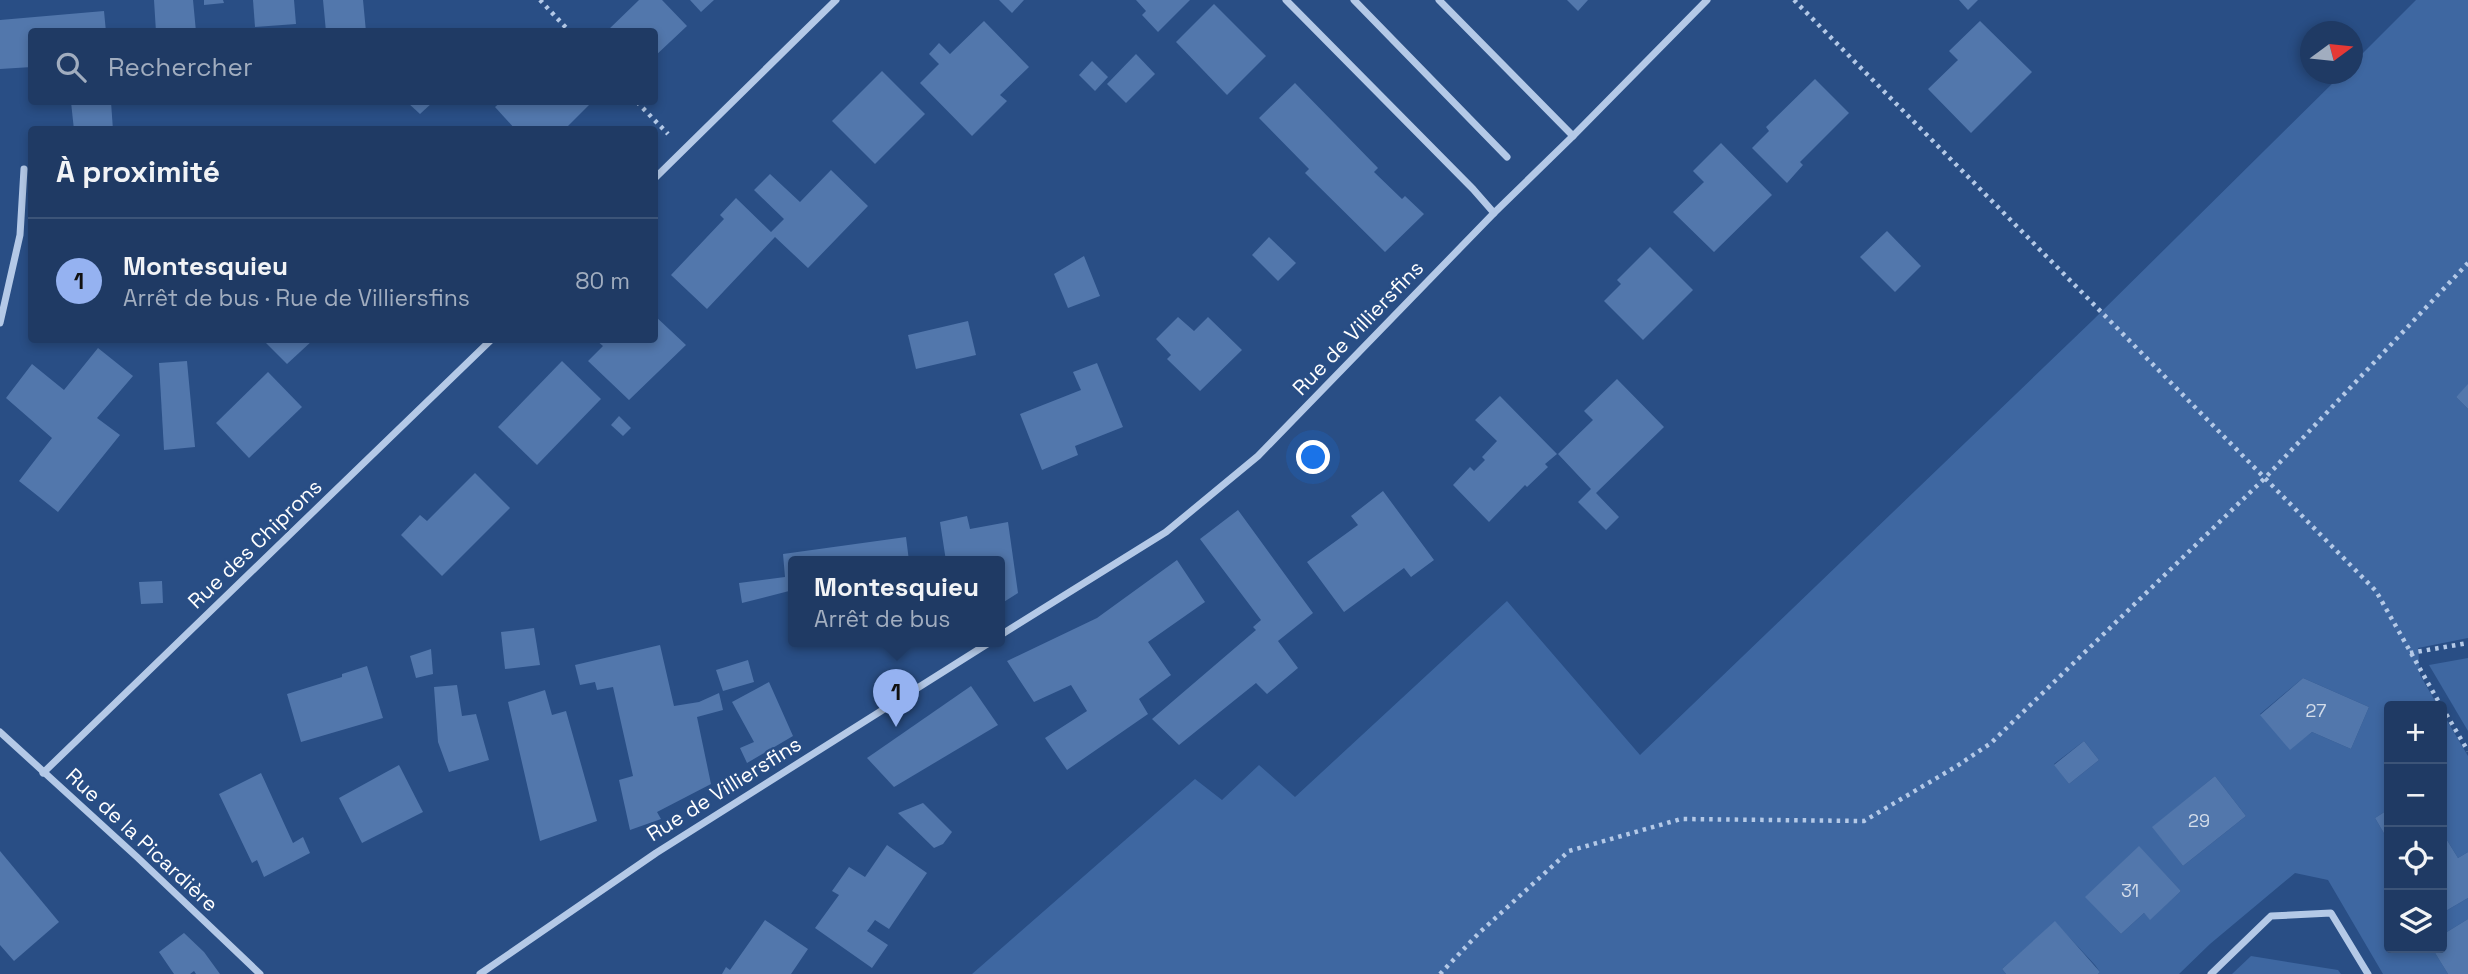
<!DOCTYPE html>
<html lang="fr">
<meta charset="utf-8">
<style>
:root{--surface:#1f3a64;--page:#2c456d;--text:#f1f3f6;--muted:#a1adbf;--line:#3c5478;--accent:#95b2f1}
body{margin:0;font-family:"Space Grotesk",sans-serif;background:var(--page);color:var(--text)}
.controls{position:absolute;right:21px;bottom:21px;display:grid;overflow:hidden;border-radius:7px;box-shadow:0 4px 10px #0003}
.controls button{width:63px;height:63px;display:grid;place-items:center;padding:0;border:0;border-bottom:2px solid var(--line);background:var(--surface);color:var(--text);font:35px sans-serif}
.compass{position:absolute;left:2300px;top:21px;width:63px;height:63px;border-radius:50%;background:var(--surface);box-shadow:0 4px 10px #0003;rotate:75deg}
.you{position:absolute;left:1314px;top:458px;width:24px;height:24px;margin:-18px;border:5px solid #fff;border-radius:50%;background:#1a73e8;box-shadow:0 0 0 10px #1a73e833}
.badge{display:grid;place-items:center;width:46px;height:46px;border-radius:50%;background:var(--accent);color:#111;font-size:23px;font-weight:700}
.pin{position:absolute;translate:-50% -58px;filter:drop-shadow(0 2px 4px #0008)}
.pin::after{content:'';position:absolute;top:37px;width:24px;height:21px;background:inherit;clip-path:polygon(0 0,100% 0,50% 100%)}
.popup{position:absolute;left:788px;top:556px;width:217px;height:91px;box-sizing:border-box;display:grid;place-content:center;border-radius:7px;background:var(--surface);filter:drop-shadow(0 2px 5px #0005);font-size:23px;white-space:nowrap;color:var(--muted)}
.popup b{font-size:26px;color:var(--text)}
.popup::after{content:'';position:absolute;left:50%;top:100%;margin-left:-14px;border:14px solid transparent;border-top-color:var(--surface)}
.list{margin:0;padding:0;list-style:none}
h2{display:flex;justify-content:space-between;align-items:center;height:91px;margin:0;padding:0 28px;font-size:30px}
h2 small{font-size:23px;font-weight:400;color:var(--muted)}
.list li{display:grid;grid-template-columns:46px 1fr auto;gap:21px;align-items:center;box-sizing:border-box;height:126px;padding:0 28px;border-top:2px solid var(--line)}
.list b{display:block;font-size:26px;white-space:nowrap}
.list p{margin:0;font-size:23px;white-space:nowrap;color:var(--muted)}
.list em{font-size:23px;font-style:normal;color:var(--muted)}
.icon{flex:none;width:38px;height:38px;fill:none;stroke:currentColor;stroke-width:2;stroke-linecap:round;stroke-linejoin:round}
.map{position:relative;flex:none;width:2468px;height:974px;overflow:hidden}
.search{position:absolute;background:var(--surface);box-shadow:0 4px 10px #0003;left:28px;top:28px;width:630px;height:77px;display:flex;align-items:center;gap:18px;box-sizing:border-box;padding:0 24px;border-radius:7px;color:var(--muted);font-size:26px}
.panel{position:absolute;background:var(--surface);box-shadow:0 4px 10px #0003;left:28px;top:126px;width:630px;height:217px;border-radius:7px}
.map>svg:first-child{display:block}
.green{fill:#3e67a1;fill-rule:evenodd}
.building{fill:#5277ac}
.lines{fill:none;stroke-linecap:round;stroke-linejoin:round}
.path{stroke:#b4c9e7;stroke-width:4.5;stroke-dasharray:3.5 5;stroke-linecap:butt}
.street{stroke:#b4c9e7;stroke-width:7}
.labels{text-anchor:middle;stroke-width:5;stroke-linejoin:round;paint-order:stroke}
.number-label{font-size:18px;fill:#d4ddea}
.street-label{font-size:21px;fill:#fff;stroke:#294e85}
</style>
<div class="map">
<svg width="2468" height="974" viewBox="0 0 2468 974">
<rect width="100%" height="100%" fill="#294e85"/>
<g class="green">
<path d="M2416 0H2468V385L2456 397 2468 409V638L2418 648 2420 675 2438 706H2389V809L2375 818 2389 842V948H2432L2448 974H2383L2328 880 2295 873 2210 944 2179 974H2098L2100 972 2095 965 2055 922 2002 969 2006 974H972L1195 779 1222 800 1259 765 1295 797 1507 601 1640 755 2093 320 2342 74H2352L2353 63ZM2303 678 2369 707 2351 749 2312 732 2290 749 2260 714ZM2084 741 2099 760 2069 784 2054 764ZM2215 776 2246 816 2183 866 2153 827ZM2139 847 2181 891 2150 919 2144 913 2121 934 2086 897Z"/>
<polygon points="2468,658 2468,731 2429,665"/>
<polygon points="2442,712 2468,756 2468,852 2458,858 2442,832"/>
<polygon points="2468,898 2468,919 2442,935 2442,908 2444,912"/>
<polygon points="2251,956 2338,970 2341,974 2232,974"/>
</g>
<g class="building">
<polygon points="154,0 193,0 196,32 156,32"/>
<polygon points="204,0 223,0 224,3 204,5"/>
<polygon points="253,0 294,0 296,24 255,27"/>
<polygon points="323,0 363,0 366,32 326,32"/>
<polygon points="639,0 662,0 687,26 654,57 654,32 606,32"/>
<polygon points="690,0 714,0 701,12"/>
<polygon points="999,0 1024,0 1012,13"/>
<polygon points="1136,0 1190,0 1158,32 1142,15 1146,11"/>
<polygon points="1567,0 1588,0 1578,11"/>
<polygon points="1959,0 1978,0 1968,10"/>
<polygon points="1214,4 1266,56 1227,95 1176,42"/>
<polygon points="104,11 106,32 32,32 32,67 0,69 0,20"/>
<polygon points="984,21 1029,67 1000,95 1007,101 972,136 920,83 939,64 929,54 939,43 950,54"/>
<polygon points="1980,21 2032,72 1971,133 1928,89 1958,60 1949,51"/>
<polygon points="1136,54 1155,74 1126,103 1107,84"/>
<polygon points="1092,61 1108,77 1095,91 1079,75"/>
<polygon points="882,71 925,114 875,164 832,121"/>
<polygon points="1815,79 1849,113 1800,162 1803,165 1787,183 1752,148 1769,131 1766,127"/>
<polygon points="1295,83 1378,168 1374,172 1402,199 1405,196 1424,214 1385,252 1305,173 1309,169 1259,118"/>
<polygon points="71,102 111,102 113,130 74,130"/>
<polygon points="407,102 433,102 420,114"/>
<polygon points="501,102 592,102 564,130 516,130 495,107"/>
<polygon points="1721,143 1772,195 1714,252 1673,212 1704,182 1693,171"/>
<polygon points="831,170 868,206 808,268 775,237 707,309 671,275 724,219 720,215 736,198 771,232 784,219 754,190 770,174 800,202"/>
<polygon points="1887,231 1921,266 1895,292 1860,257"/>
<polygon points="1269,237 1296,263 1278,281 1252,255"/>
<polygon points="1650,247 1693,290 1643,340 1604,301 1621,284 1617,280"/>
<polygon points="1084,256 1100,296 1068,308 1054,274"/>
<polygon points="654,315 686,345 629,400 588,361 603,346 596,340 654,340"/>
<polygon points="1178,317 1194,331 1208,317 1242,350 1200,391 1167,359 1171,355 1156,339"/>
<polygon points="968,321 976,355 916,369 908,335"/>
<polygon points="263,340 313,340 287,364"/>
<polygon points="98,348 133,376 97,418 120,435 58,512 19,481 52,438 6,398 32,364 64,390"/>
<polygon points="187,361 195,447 164,450 159,363"/>
<polygon points="562,361 601,399 537,465 498,427"/>
<polygon points="1097,363 1123,427 1075,446 1078,455 1042,470 1020,414 1081,390 1073,372"/>
<polygon points="268,372 302,407 249,458 216,423"/>
<polygon points="1617,379 1664,427 1596,493 1619,517 1606,530 1578,502 1591,489 1558,454 1593,420 1584,411"/>
<polygon points="2468,384 2468,409 2456,397"/>
<polygon points="1500,396 1557,454 1545,464 1548,467 1527,487 1525,485 1489,522 1453,485 1470,467 1474,471 1485,460 1482,457 1497,441 1475,420"/>
<polygon points="619,416 631,428 623,436 611,425"/>
<polygon points="475,473 510,508 442,576 401,535 420,515 427,521"/>
<polygon points="1383,491 1434,560 1411,577 1404,568 1344,612 1307,562 1358,525 1351,516"/>
<polygon points="1238,510 1313,613 1278,641 1298,668 1267,694 1256,683 1179,745 1152,719 1256,630 1253,627 1261,620 1200,539"/>
<polygon points="967,516 970,529 1008,522 1018,593 999,605 999,561 975,561 974,557 946,561 940,522"/>
<polygon points="906,537 909,561 793,561 793,590 742,603 739,583 785,577 783,554"/>
<polygon points="1177,560 1205,602 1148,642 1171,675 1139,699 1148,714 1067,770 1045,738 1087,711 1071,685 1034,702 1007,661 1097,618"/>
<polygon points="162,581 163,603 141,604 139,582"/>
<polygon points="534,628 540,665 505,669 501,632"/>
<polygon points="660,645 674,706 699,702 719,693 723,710 697,717 711,784 657,812 661,819 630,830 619,780 633,776 613,687 597,690 595,682 580,685 575,665"/>
<polygon points="431,649 433,674 416,678 410,656"/>
<polygon points="748,660 754,682 723,691 716,670"/>
<polygon points="367,666 383,718 301,742 287,694 342,677 342,674"/>
<polygon points="2303,678 2369,707 2351,749 2312,732 2290,750 2260,715"/>
<polygon points="769,682 793,736 747,763 740,748 754,742 732,702"/>
<polygon points="457,685 462,716 476,714 489,760 449,772 438,742 434,687"/>
<polygon points="971,686 998,725 894,787 867,758"/>
<polygon points="545,690 552,715 566,711 597,821 540,841 508,702"/>
<polygon points="2084,741 2099,760 2069,784 2054,765"/>
<polygon points="399,765 423,812 362,843 339,798"/>
<polygon points="261,773 293,843 303,837 310,853 264,877 257,860 252,863 219,794"/>
<polygon points="2215,776 2246,816 2183,866 2152,827"/>
<polygon points="923,803 952,832 943,844 934,848 898,813"/>
<polygon points="2389,809 2389,842 2375,818"/>
<polygon points="2442,832 2458,858 2468,852 2468,898 2444,912 2442,908"/>
<polygon points="887,845 927,873 889,929 875,920 867,931 888,945 872,968 815,928 839,895 832,891 849,867 865,877"/>
<polygon points="2139,846 2181,891 2150,920 2144,913 2121,934 2085,897"/>
<polygon points="0,851 59,922 14,961 0,945"/>
<polygon points="2468,919 2468,974 2448,974 2432,948 2442,948 2442,935"/>
<polygon points="765,920 808,949 791,974 722,974 726,967 730,970"/>
<polygon points="2055,921 2100,972 2098,974 2006,974 2002,969"/>
<polygon points="184,933 204,952 220,974 196,974 194,971 190,974 174,974 159,952"/>
</g>
<g class="lines">
<g class="path">
<polyline points="540,0 570,32"/>
<polyline points="1794,0 2376,591 2441,706"/>
<polyline points="637,102 668,134"/>
<polyline points="2410,653 2468,643"/>
<polyline points="2442,707 2468,751"/>
<polyline points="1440,974 1479,933 1569,851 1681,819 1864,821 1957,766 1991,743 2266,477 2468,263"/>
</g>
<g class="street">
<polyline points="1286,0 1473,189 1494,213"/>
<polyline points="1354,0 1507,157"/>
<polyline points="1439,0 1573,136"/>
<polyline points="654,179 836,0"/>
<polyline points="0,323 20,235 24,169"/>
<polyline points="999,636 1166,532 1258,456 1494,213 1573,136 1707,0"/>
<polyline points="0,732 137,857 260,974"/>
<polyline points="43,773 491,340"/>
<polyline points="480,974 656,853 992,641"/>
<polyline points="2211,974 2271,916 2331,913 2368,974"/>
</g>
</g>
<g class="labels">
<g class="number-label">
<text x="2316" y="717">27</text>
<text x="2199" y="827">29</text>
<text x="2130" y="897">31</text>
</g>
<g class="street-label">
<text transform="translate(1358 328) rotate(-46)" y="7">Rue de Villiersfins</text>
<text transform="translate(255 544) rotate(-44)" y="7">Rue des Chiprons</text>
<text transform="translate(724 789) rotate(-32)" y="7">Rue de Villiersfins</text>
<text transform="translate(142 840) rotate(43)" y="7">Rue de la Picardière</text>
</g>
</g>
</svg>
<div class="controls">
<button>+</button>
<button>−</button>
<button><svg class="icon" aria-label="locate" viewBox="0 0 24 24"><circle cx="12" cy="12" r="6"/><path d="M12 2v4M12 18v4M2 12h4M18 12h4"/></svg></button>
<button><svg class="icon" aria-label="layers" viewBox="0 0 24 24"><path d="M12 4l9 5-9 5-9-5zM3 14l9 5 9-5"/></svg></button>
</div>
<svg class="compass" viewBox="-18 -18 36 36"><path d="M0-13l5 13h-10z" fill="#e53935"/><path d="M0 13l5-13h-10z" fill="#a1adbf"/></svg>
<div class="you"></div>
<div class="pin badge" style="left:896px;top:727px">1</div>
<div class="popup"><b>Montesquieu</b>Arrêt de bus</div>
<div class="search"><svg class="icon" aria-label="search" viewBox="0 0 24 24"><circle cx="10" cy="10" r="6"/><path d="M15 15l6 6"/></svg>Rechercher</div>
<section class="panel">
<h2>À proximité<small></small></h2>
<ul class="list">
<li><span class="badge">1</span><div><b>Montesquieu</b><p>Arrêt de bus · Rue de Villiersfins</p></div><em>80 m</em></li>
</ul>
</section>
</div>
